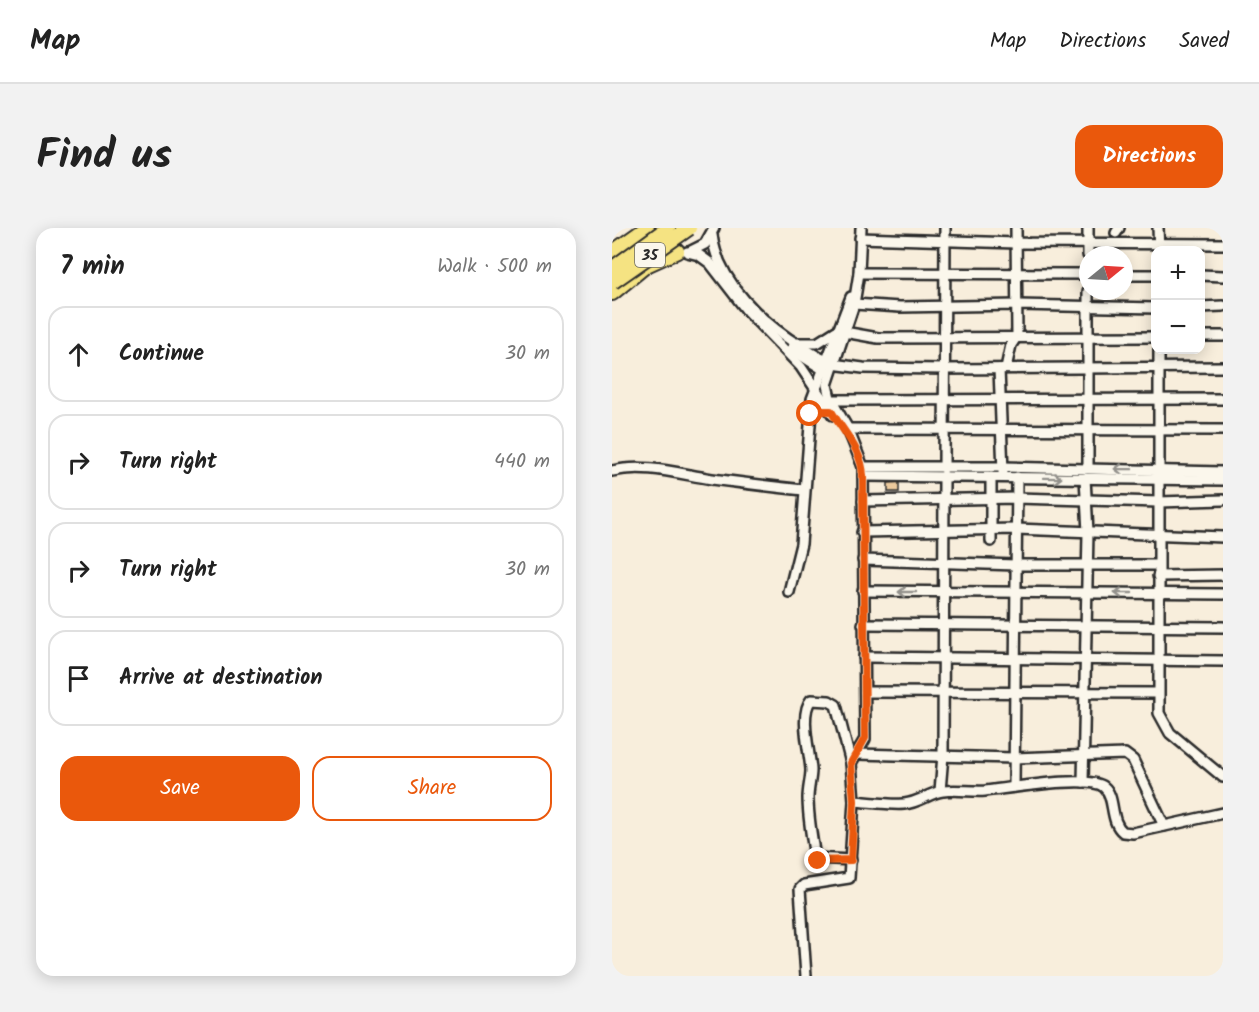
<!DOCTYPE html>
<meta charset="utf-8">
<style>
:root{--surface:#fff;--page:#f2f2f2;--text:#222;--muted:#767676;--line:#e0e0e0;--accent:#ea580c}
body{margin:0;font-family:Kalam,sans-serif;background:var(--page);color:var(--text)}
.controls{position:absolute;right:18px;top:18px;display:grid;overflow:hidden;border-radius:12px;box-shadow:0 3px 15px #0003}
.controls button{width:54px;height:54px;display:grid;place-items:center;padding:0;border:0;border-bottom:2px solid var(--line);background:var(--surface);color:var(--text);font:30px sans-serif}
.compass{position:absolute;left:467px;top:18px;width:54px;height:54px;border-radius:50%;background:var(--surface);box-shadow:0 3px 15px #0003;rotate:72deg}
.stop{position:absolute;width:18px;height:18px;margin:-14px;border:4px solid #ea580c;border-radius:50%;background:#fff}
.stop.end{background:#ea580c;border-color:#fff;box-shadow:0 2px 6px #0008}
.list{margin:0;padding:0;list-style:none}
h2{display:flex;justify-content:space-between;align-items:center;height:78px;margin:0;padding:0 24px;font-size:26px}
h2 small{font-size:20px;font-weight:400;color:var(--muted)}
.list li{display:grid;grid-template-columns:39px 1fr auto;gap:18px;align-items:center;box-sizing:border-box;height:96px;margin:0 12px 12px;padding:0 12px;border:2px solid var(--line);border-radius:18px}
.list b{display:block;font-size:22px;white-space:nowrap}
.list em{font-size:20px;font-style:normal;color:var(--muted)}
.actions{display:flex;gap:12px;padding:18px 24px}
.actions a{flex:1;padding:14px 0;border:2px solid var(--accent);border-radius:18px;text-align:center;font-size:21px;color:var(--accent)}
.actions .main{background:var(--accent);color:#fff}
.icon{flex:none;width:33px;height:33px;fill:none;stroke:currentColor;stroke-width:2;stroke-linecap:round;stroke-linejoin:round}
.map{position:relative;flex:none;width:611px;height:748px;overflow:hidden;border-radius:18px}
header{display:flex;align-items:center;gap:36px;box-sizing:border-box;height:84px;padding:0 30px;background:var(--surface);border-bottom:2px solid var(--line)}
header strong{font-size:28px}
nav{display:flex;gap:33px;margin-inline-start:auto;font-size:21px}
.intro{display:flex;align-items:center;justify-content:space-between;box-sizing:border-box;height:144px;padding:0 36px}
h1{margin:0;font-size:42px}
.button{padding:15px 27px;border-radius:18px;background:var(--accent);color:#fff;font-size:21px;font-weight:700}
main{display:flex;gap:36px;padding:0 36px}
aside{flex:1;background:var(--surface);border-radius:18px;box-shadow:0 3px 15px #0003}
.map>svg:first-child{display:block}
.building{fill:#ebc99c;stroke:#2b2b2b;stroke-width:1.5}
.lines{fill:none;stroke-linecap:round;stroke-linejoin:round}
.minor-casing{stroke:#2b2b2b;stroke-width:14}
.highway-casing{stroke:#2b2b2b;stroke-width:18}
.minor{stroke:#fbf7ec;stroke-width:9}
.highway{stroke:#f5e382;stroke-width:14}
.highway-bridge-casing{stroke:#2b2b2b;stroke-width:18;stroke-linecap:butt}
.highway-bridge{stroke:#f5e382;stroke-width:14}
.oneway{stroke:#93918c}
.route{stroke:#ea580c;stroke-width:8}
.labels{text-anchor:middle;stroke-width:6;stroke-linejoin:round;paint-order:stroke}
.shield{fill:#fbf7ec;stroke:#696865;stroke-width:1.5}
.shield-label{font-size:15px;font-weight:bold;fill:#2b2b2b}
</style>
<header>
<strong>Map</strong>
<nav><a>Map</a><a>Directions</a><a>Saved</a></nav>
</header>
<div class="intro"><h1>Find us</h1><a class="button">Directions</a></div>
<main>
<aside>
<h2>7 min<small>Walk · 500 m</small></h2>
<ul class="list">
<li><svg class="icon" aria-label="ahead" viewBox="0 0 24 24"><path d="M12 20V5M6 11l6-6 6 6"/></svg><div><b>Continue</b></div><em>30 m</em></li>
<li><svg class="icon" aria-label="right" viewBox="0 0 24 24"><path d="M7 20v-9h11M14 6l5 5-5 5"/></svg><div><b>Turn right</b></div><em>440 m</em></li>
<li><svg class="icon" aria-label="right" viewBox="0 0 24 24"><path d="M7 20v-9h11M14 6l5 5-5 5"/></svg><div><b>Turn right</b></div><em>30 m</em></li>
<li><svg class="icon" aria-label="arrive" viewBox="0 0 24 24"><path d="M6 21V4h12l-3 4 3 4H6"/></svg><div><b>Arrive at destination</b></div></li>
</ul>
<div class="actions"><a class="main">Save</a><a>Share</a></div>
</aside>
<div class="map">
<svg width="611" height="748" viewBox="0 0 611 748">
<rect width="100%" height="100%" fill="#f8eedc"/>
<filter id="ink" filterUnits="userSpaceOnUse"><feTurbulence type="fractalNoise" baseFrequency=".0167" numOctaves="2"/><feDisplacementMap in="SourceGraphic" scale="12" xChannelSelector="R" yChannelSelector="G"/><feConvolveMatrix kernelMatrix="1 2 1 2 8 2 1 2 1" color-interpolation-filters="sRGB"/></filter>
<g filter="url(#ink)">
<polygon class="building" points="287,254 287,264 276,264 276,255"/>
<g class="lines">
<defs>
<g id="minor">
<polyline points="476,0 476,27"/>
<polyline points="546,0 547,22"/>
<polyline points="504,5 507,0"/>
<path d="M100 7C106 55 151 96 191 120 199 124 207 131 216 133"/>
<polyline points="248,10 404,15 611,16"/>
<polyline points="75,24 87,27 98,35 136,84 189,139 221,187"/>
<polyline points="77,24 93,16 102,0"/>
<polyline points="247,45 476,46"/>
<polyline points="512,47 544,47"/>
<polyline points="588,47 611,48"/>
<polyline points="242,76 288,79 406,77 544,80"/>
<polyline points="588,79 611,78"/>
<polyline points="232,104 266,110 544,109"/>
<polyline points="588,108 611,108"/>
<polyline points="185,115 205,115 224,103"/>
<polyline points="179,121 215,144"/>
<polyline points="547,122 547,485 558,505 611,549"/>
<polyline points="220,136 251,140 332,141 611,139"/>
<polyline points="394,140 399,117 405,108 404,0"/>
<polyline points="387,141 391,244"/>
<polyline points="219,172 611,171"/>
<polyline points="236,201 611,202"/>
<polyline points="251,239 391,239 611,244"/>
<polyline points="332,240 333,0"/>
<polyline points="476,240 476,63"/>
<path d="M0 243C34 235 67 246 100 251 131 255 162 259 192 262"/>
<polyline points="251,248 611,252"/>
<polyline points="379,249 379,313"/>
<polyline points="251,273 404,270 547,274 611,272"/>
<polyline points="250,304 404,301 611,309"/>
<polyline points="251,332 404,337 546,337"/>
<polyline points="546,348 611,347"/>
<polyline points="251,363 611,366"/>
<polyline points="177,364 189,316 200,171 239,69"/>
<polyline points="251,396 611,399"/>
<polyline points="252,429 611,433"/>
<polyline points="253,464 545,465"/>
<polyline points="244,526 402,530 513,526 521,532 552,598"/>
<path d="M239 535 224 477 217 473 199 472C187 486 198 525 199 542 199 551 196 560 196 570 196 590 200 610 203 630L239 632"/>
<polyline points="471,554 476,304 473,250"/>
<polyline points="402,559 405,249"/>
<polyline points="328,563 331,527 332,248"/>
<path d="M242 573C258 574 276 577 292 576 307 575 319 564 331 563 345 561 359 564 373 563 394 561 477 546 492 559 504 569 497 593 511 604L521 605 611 585"/>
<polyline points="194,748 188,661 192,657 237,650 242,573 239,535 253,511 251,239 236,201 218,170 215,157 242,76 247,45 249,0"/>
</g>
<g id="highway">
<polyline points="0,25 35,0"/>
<polyline points="0,65 34,37 65,23"/>
</g>
</defs>
<use href="#minor" class="minor-casing"/>
<use href="#highway" class="highway-casing"/>
<use href="#minor" class="minor"/>
<use href="#highway" class="highway"/>
<defs>
<g id="highway-bridge">
<polyline points="0,41 56,0"/>
<polyline points="0,54 77,0"/>
</g>
</defs>
<use href="#highway-bridge" class="highway-bridge-casing"/>
<use href="#highway-bridge" class="highway-bridge"/>
</g>
<defs><path id="oneway-shaft" d="M-6 0H5M1.5-3L5.5 0L1.5 3" fill="none" stroke-width="1.6" stroke-linecap="round" stroke-linejoin="round" transform="scale(1.5)"/></defs>
<g class="oneway">
<use href="#oneway-shaft" transform="translate(511 241) rotate(-179)"/>
<use href="#oneway-shaft" transform="translate(441 250) rotate(1)"/>
<use href="#oneway-shaft" transform="translate(295 364) rotate(-180)"/>
<use href="#oneway-shaft" transform="translate(511 365) rotate(-180)"/>
</g>
</g>
<g class="lines" filter="url(#ink)">
<path class="route" d="M198 186V192L210 183H219C232 205 250 222 251 248L253 510 239 535 242 573 239 632 206 633"/>
</g>
<g class="labels">
<rect class="shield" x="23" y="15" width="30" height="24" rx="4.5"/>
<g class="shield-label">
<text x="38" y="32">35</text>
</g>
</g>
</svg>
<div class="controls">
<button>+</button>
<button>−</button>
</div>
<svg class="compass" viewBox="-18 -18 36 36"><path d="M0-13l5 13h-10z" fill="#e53935"/><path d="M0 13l5-13h-10z" fill="#767676"/></svg>
<div class="stop" style="left:198px;top:186px"></div>
<div class="stop end" style="left:206px;top:633px"></div>
</div>
</main>
